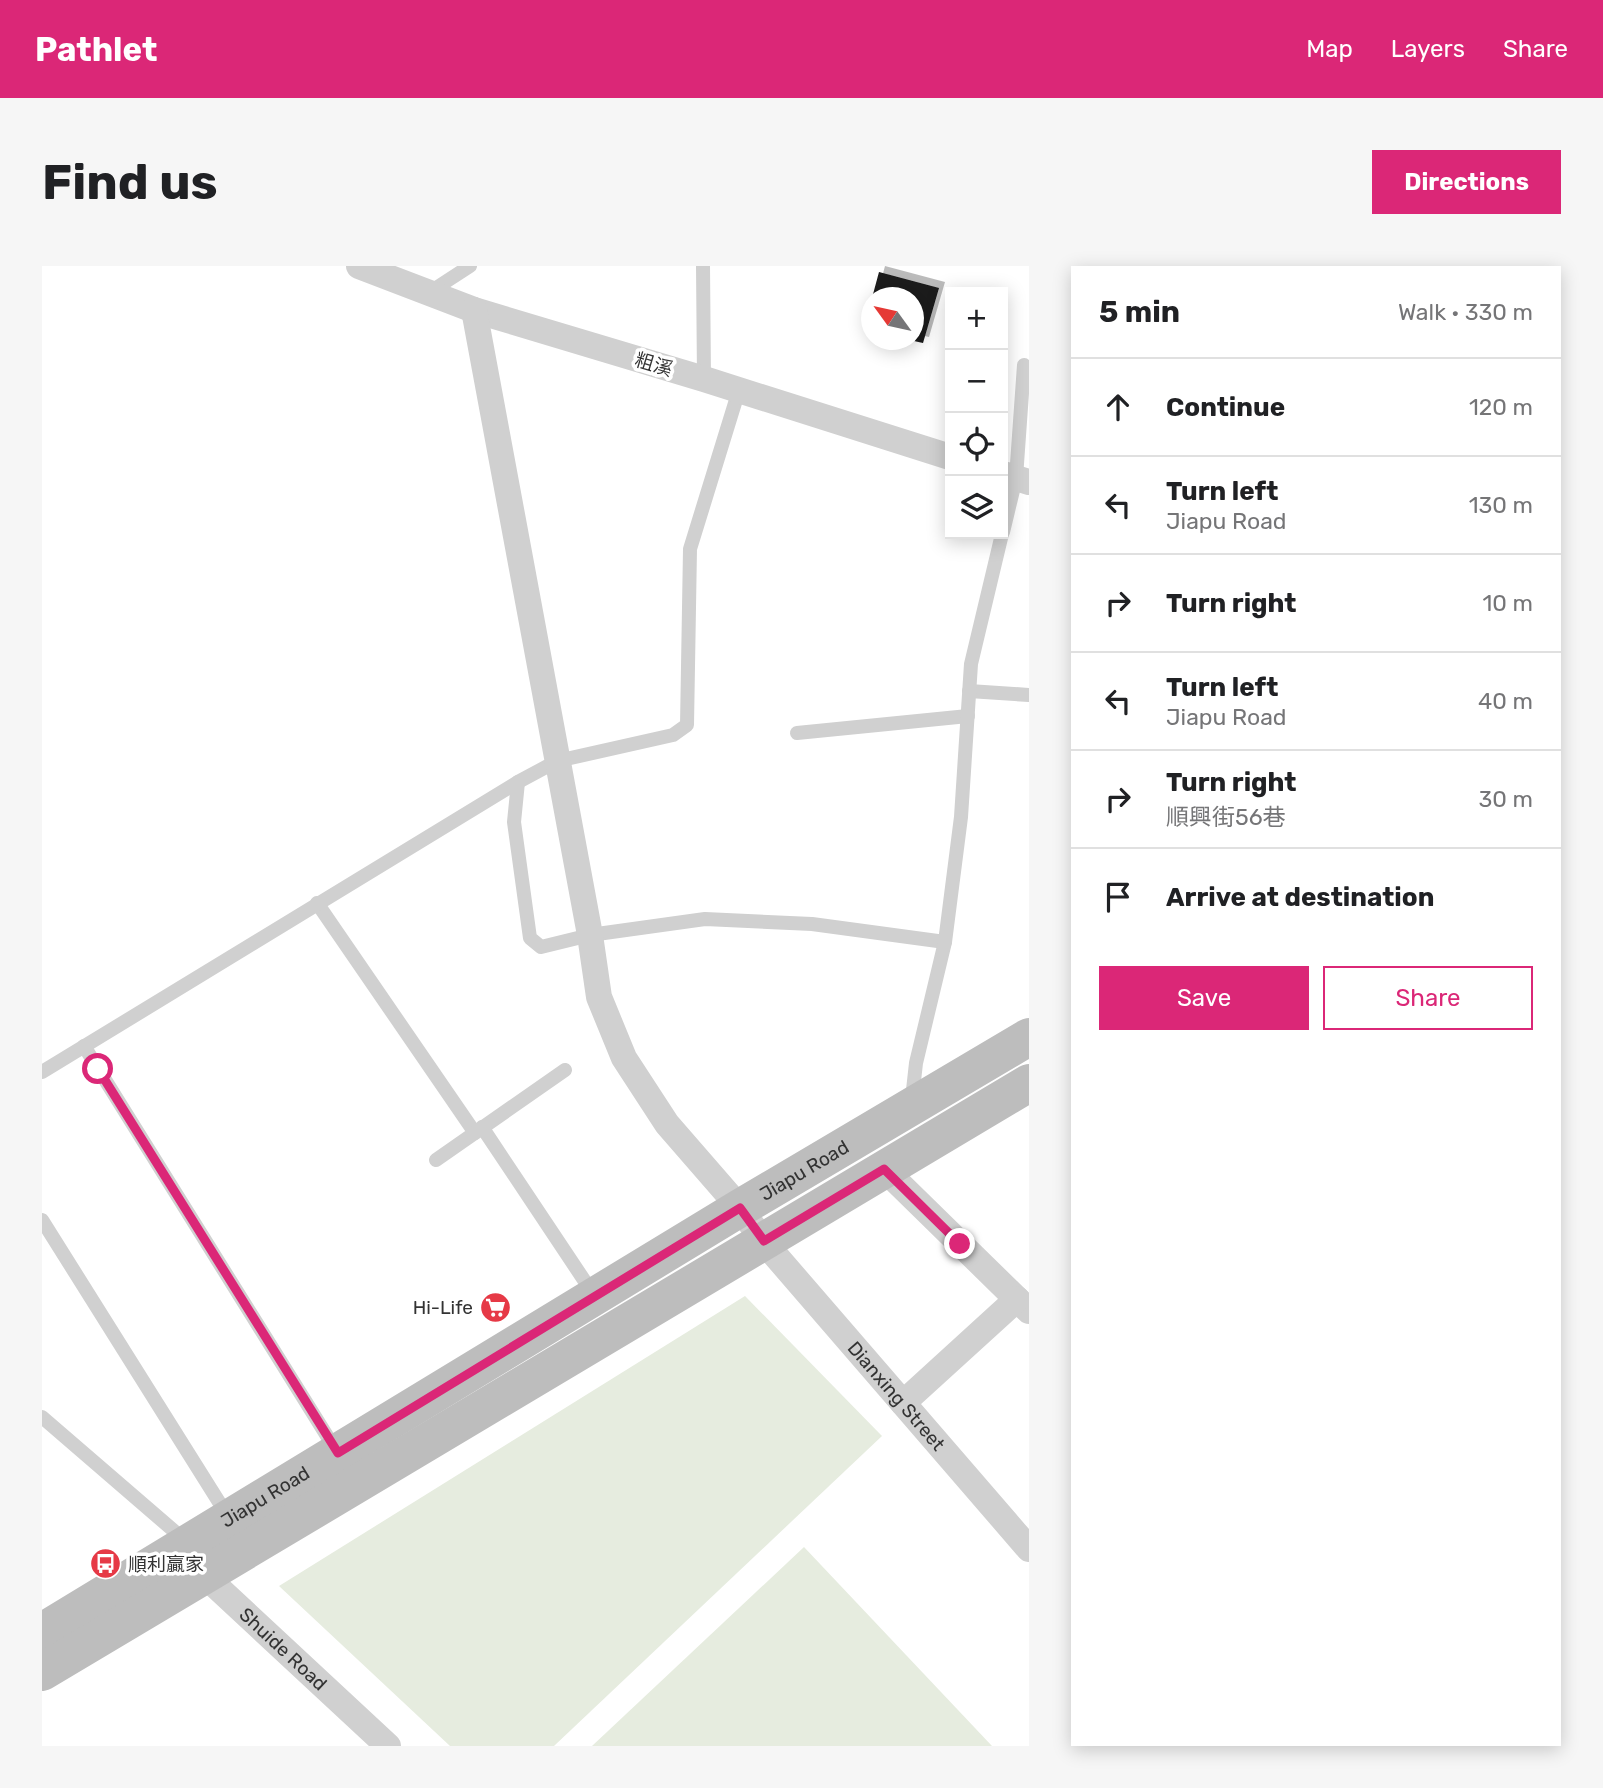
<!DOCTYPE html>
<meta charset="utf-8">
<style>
:root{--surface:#fff;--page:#f6f6f6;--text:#202124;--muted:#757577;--line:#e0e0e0;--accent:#db2777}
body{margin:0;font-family:Rubik,"Noto Sans TC",sans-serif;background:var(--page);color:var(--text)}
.controls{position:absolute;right:21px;top:21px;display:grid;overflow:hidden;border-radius:0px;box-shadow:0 4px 18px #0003}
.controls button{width:63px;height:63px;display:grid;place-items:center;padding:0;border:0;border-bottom:2px solid var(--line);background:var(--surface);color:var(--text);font:35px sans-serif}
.compass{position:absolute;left:819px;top:21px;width:63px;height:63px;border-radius:50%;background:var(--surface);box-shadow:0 4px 18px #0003;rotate:303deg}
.stop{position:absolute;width:21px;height:21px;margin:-16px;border:5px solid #db2777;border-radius:50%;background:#fff}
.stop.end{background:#db2777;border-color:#fff;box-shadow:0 2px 7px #0008}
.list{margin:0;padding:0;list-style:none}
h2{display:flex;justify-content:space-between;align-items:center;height:91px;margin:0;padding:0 28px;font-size:30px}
h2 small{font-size:23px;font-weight:400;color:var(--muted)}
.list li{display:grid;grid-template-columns:46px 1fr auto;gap:21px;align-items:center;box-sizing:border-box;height:98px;padding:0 28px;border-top:2px solid var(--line)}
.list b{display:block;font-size:26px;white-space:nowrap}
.list p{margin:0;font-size:23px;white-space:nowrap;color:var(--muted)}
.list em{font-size:23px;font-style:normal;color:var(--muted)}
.actions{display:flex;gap:14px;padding:21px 28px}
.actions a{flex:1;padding:16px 0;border:2px solid var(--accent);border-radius:0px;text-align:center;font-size:24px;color:var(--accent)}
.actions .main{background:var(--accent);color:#fff}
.icon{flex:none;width:38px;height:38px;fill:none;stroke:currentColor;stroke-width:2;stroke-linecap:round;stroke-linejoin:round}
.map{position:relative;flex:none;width:987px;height:1480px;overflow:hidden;border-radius:0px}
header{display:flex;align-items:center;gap:42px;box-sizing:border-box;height:98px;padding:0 35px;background:var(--accent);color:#fff}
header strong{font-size:33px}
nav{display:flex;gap:38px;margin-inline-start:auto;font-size:24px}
.intro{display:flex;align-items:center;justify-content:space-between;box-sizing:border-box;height:168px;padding:0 42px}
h1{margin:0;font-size:49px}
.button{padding:18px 32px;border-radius:0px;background:var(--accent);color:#fff;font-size:24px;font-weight:700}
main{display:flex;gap:42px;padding:0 42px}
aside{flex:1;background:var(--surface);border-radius:0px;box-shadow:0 4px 18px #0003}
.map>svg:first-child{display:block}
.green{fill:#e6ecdf}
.building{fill:#1a1a1a;filter:url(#shadow)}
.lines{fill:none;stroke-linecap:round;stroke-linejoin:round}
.lane{stroke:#d0d0d0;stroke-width:14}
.street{stroke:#d0d0d0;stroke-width:26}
.secondary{stroke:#bdbdbd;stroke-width:38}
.route{stroke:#db2777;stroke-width:9}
.labels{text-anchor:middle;stroke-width:7;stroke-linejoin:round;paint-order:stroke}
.street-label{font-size:19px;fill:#333;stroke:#fff}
.poi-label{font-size:19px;fill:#333;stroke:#fff;text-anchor:end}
</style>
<header>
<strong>Pathlet</strong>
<nav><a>Map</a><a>Layers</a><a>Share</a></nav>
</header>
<div class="intro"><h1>Find us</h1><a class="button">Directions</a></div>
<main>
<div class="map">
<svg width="987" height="1480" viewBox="0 0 987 1480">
<defs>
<filter id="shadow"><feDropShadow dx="6" dy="-6" stdDeviation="0" flood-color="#0004"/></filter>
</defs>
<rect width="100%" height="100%" fill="#fff"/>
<g class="green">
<polygon points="703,1030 840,1170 512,1480 408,1480 237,1320"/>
<polygon points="762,1281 950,1480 550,1480"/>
</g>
<g class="building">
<polygon points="837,6 897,22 881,77 872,75 872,32 830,32"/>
<polygon points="829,36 830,36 830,63 822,61"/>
</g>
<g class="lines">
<g class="lane">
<polyline points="661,0 662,113"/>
<polyline points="388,26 428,0"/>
<polyline points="961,266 974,212 982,99"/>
<polyline points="927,425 987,429"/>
<polyline points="755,467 926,450"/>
<polyline points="476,516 472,556 488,672 499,681 548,669 663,653 770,658 903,676"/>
<polyline points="275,637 433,867"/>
<polyline points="42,780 295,1186"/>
<polyline points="0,806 476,516 515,495 631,469 645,459 648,283 697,124"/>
<polyline points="870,833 874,797 903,676 919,551 929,398 960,268"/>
<polyline points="440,861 552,1029"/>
<polyline points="394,894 523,804"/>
<polyline points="0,954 187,1252"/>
<polyline points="0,1151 146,1277"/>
</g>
<g class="street">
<polyline points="317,0 432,44 662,113 908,191"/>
<path id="s1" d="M432 44 548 669 557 731 582 792 625 858 698 942 721 975 987 1283"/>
<polyline points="961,208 987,216"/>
<polyline points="842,903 987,1045"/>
<polyline points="861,1137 975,1033"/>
<path id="s2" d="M156 1298 161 1308 346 1480"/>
</g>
<g class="secondary">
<path id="s3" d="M0 1366 698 942 987 771"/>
<polyline points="0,1406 987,817"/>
</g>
</g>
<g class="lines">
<polyline class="route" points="56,803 296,1187 698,942 722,975 842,903 918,978"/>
</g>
<defs>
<symbol id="supermarket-disc" viewBox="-11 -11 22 22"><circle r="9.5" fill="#e63946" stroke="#fff"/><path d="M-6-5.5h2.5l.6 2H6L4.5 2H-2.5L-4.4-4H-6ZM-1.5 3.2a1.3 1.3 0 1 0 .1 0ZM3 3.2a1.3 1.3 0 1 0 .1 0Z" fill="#fff"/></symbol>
<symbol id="bus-disc" viewBox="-11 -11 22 22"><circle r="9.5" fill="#e63946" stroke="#fff"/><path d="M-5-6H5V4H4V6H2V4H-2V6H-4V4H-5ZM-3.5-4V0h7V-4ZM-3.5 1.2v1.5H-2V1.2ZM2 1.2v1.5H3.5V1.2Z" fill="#fff"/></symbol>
</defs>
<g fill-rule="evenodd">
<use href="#supermarket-disc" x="436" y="1024" width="35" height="35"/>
<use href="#bus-disc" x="46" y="1280" width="35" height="35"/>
</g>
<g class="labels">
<g class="street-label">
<text transform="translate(612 98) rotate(17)" y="7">粗溪</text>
<text dy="7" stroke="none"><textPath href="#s3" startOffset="891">Jiapu Road</textPath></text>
<text dy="7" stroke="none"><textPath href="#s1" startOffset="1199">Dianxing Street</textPath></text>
<text dy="7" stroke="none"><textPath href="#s3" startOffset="261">Jiapu Road</textPath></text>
<text dy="7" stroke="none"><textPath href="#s2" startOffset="121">Shuide Road</textPath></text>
</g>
<g class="poi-label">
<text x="431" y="1048">Hi-Life</text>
<text x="86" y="1305" text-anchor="start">順利贏家</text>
</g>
</g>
</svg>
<div class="controls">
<button>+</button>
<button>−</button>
<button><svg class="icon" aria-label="locate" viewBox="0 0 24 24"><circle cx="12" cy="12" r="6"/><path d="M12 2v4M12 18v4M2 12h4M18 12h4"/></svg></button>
<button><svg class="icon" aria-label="layers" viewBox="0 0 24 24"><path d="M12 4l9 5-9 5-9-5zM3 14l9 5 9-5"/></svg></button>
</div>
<svg class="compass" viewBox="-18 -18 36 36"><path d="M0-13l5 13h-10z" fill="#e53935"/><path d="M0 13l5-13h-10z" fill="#757577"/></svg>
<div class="stop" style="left:56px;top:803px"></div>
<div class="stop end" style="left:918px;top:978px"></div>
</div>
<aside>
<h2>5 min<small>Walk · 330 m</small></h2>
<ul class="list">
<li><svg class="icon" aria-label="ahead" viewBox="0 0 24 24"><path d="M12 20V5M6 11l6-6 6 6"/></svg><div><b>Continue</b></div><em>120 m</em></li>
<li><svg class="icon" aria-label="left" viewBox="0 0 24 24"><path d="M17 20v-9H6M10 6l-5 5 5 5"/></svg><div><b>Turn left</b><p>Jiapu Road</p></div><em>130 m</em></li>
<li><svg class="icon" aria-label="right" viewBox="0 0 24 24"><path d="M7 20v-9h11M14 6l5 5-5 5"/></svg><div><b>Turn right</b></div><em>10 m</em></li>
<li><svg class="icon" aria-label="left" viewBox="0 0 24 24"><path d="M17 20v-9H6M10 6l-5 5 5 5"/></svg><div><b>Turn left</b><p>Jiapu Road</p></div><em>40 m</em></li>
<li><svg class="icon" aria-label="right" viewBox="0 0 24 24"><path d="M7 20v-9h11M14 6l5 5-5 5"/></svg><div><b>Turn right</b><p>順興街56巷</p></div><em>30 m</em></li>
<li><svg class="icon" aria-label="arrive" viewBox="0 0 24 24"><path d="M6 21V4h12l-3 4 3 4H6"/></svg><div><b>Arrive at destination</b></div></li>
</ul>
<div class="actions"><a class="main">Save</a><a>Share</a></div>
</aside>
</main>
